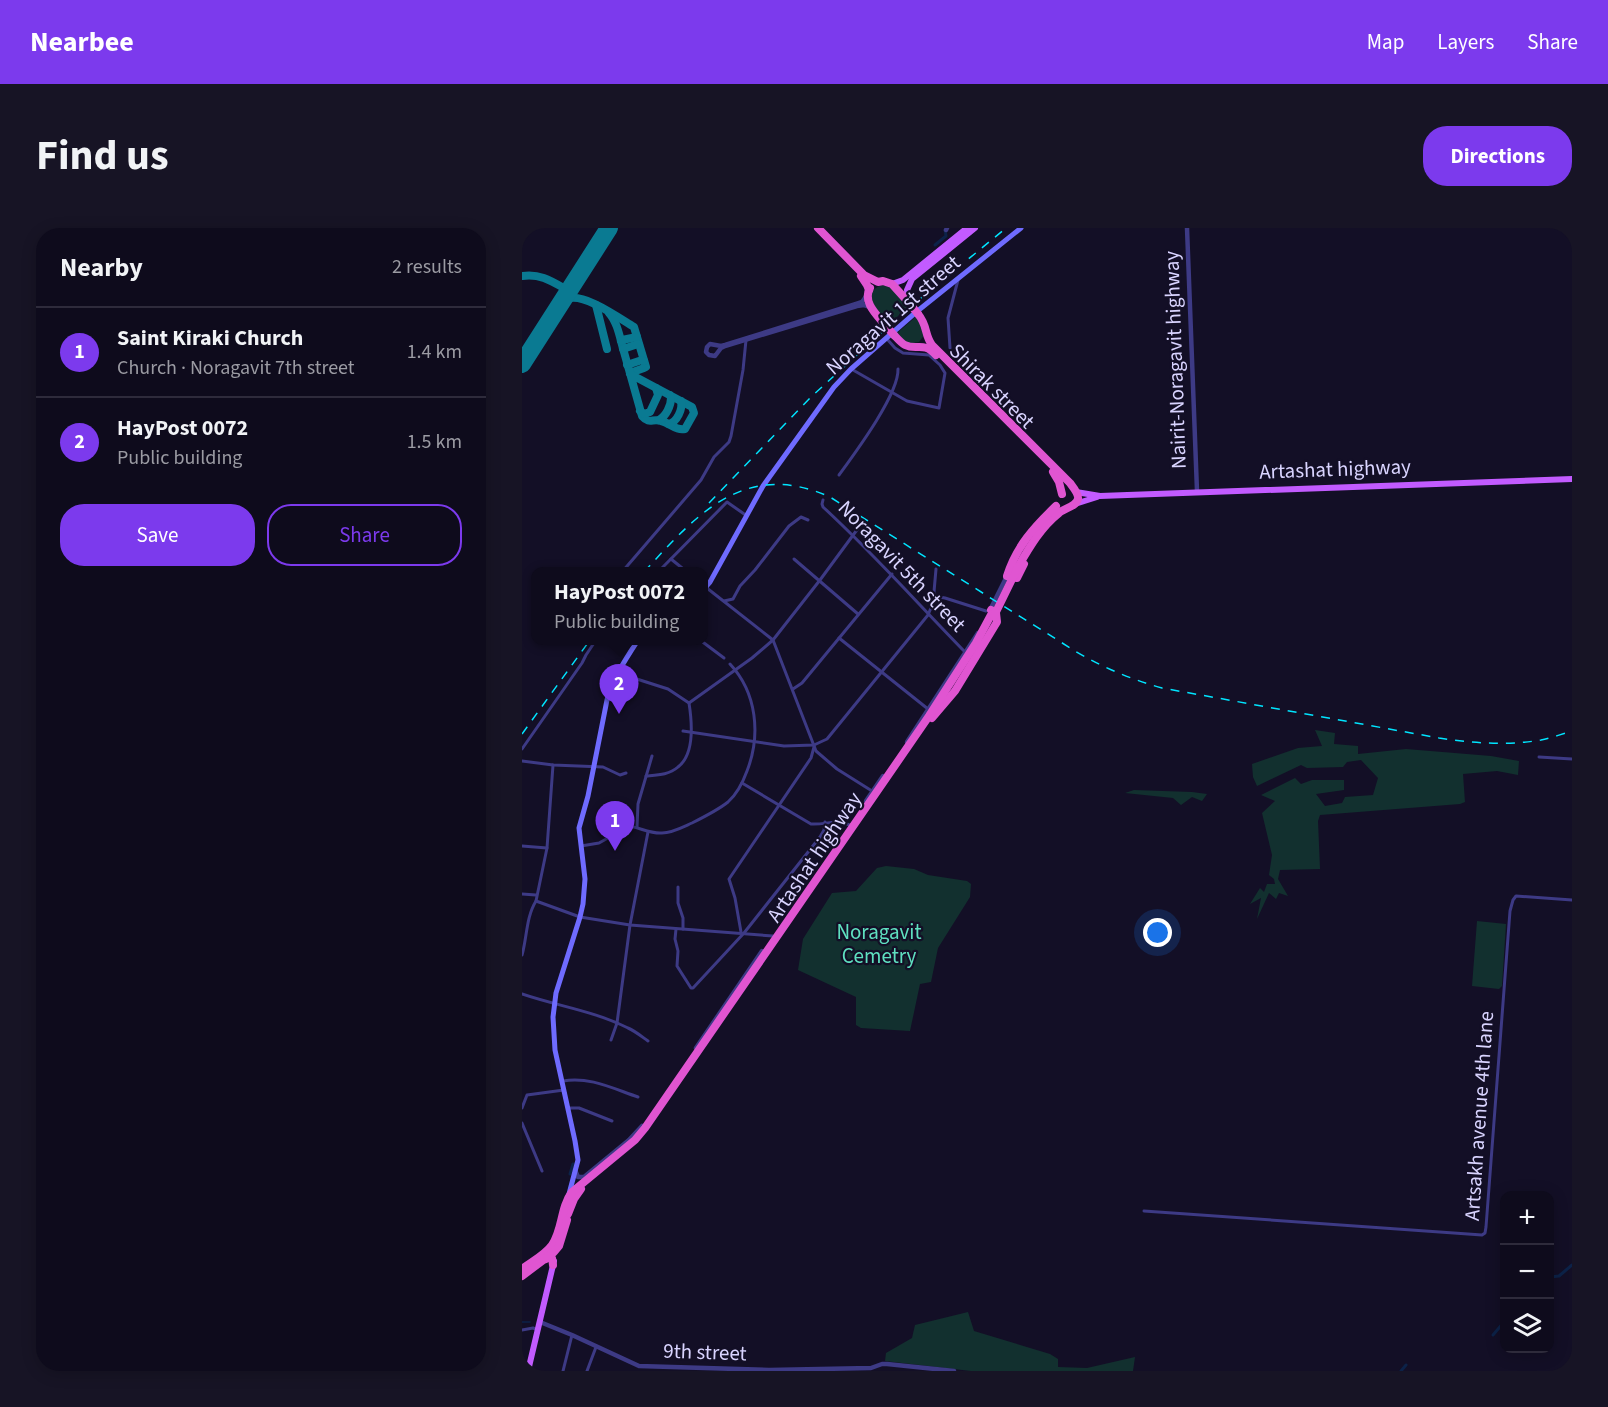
<!DOCTYPE html>
<meta charset="utf-8">
<style>
:root{--surface:#0e0b1c;--page:#171425;--text:#f1f3f6;--muted:#9b9ba3;--line:#2e2b3b;--accent:#7c3aed}
body{margin:0;font-family:"Source Sans 3",sans-serif;background:var(--page);color:var(--text)}
.controls{position:absolute;right:18px;bottom:18px;display:grid;overflow:hidden;border-radius:12px;box-shadow:0 3px 15px #0003}
.controls button{width:54px;height:54px;display:grid;place-items:center;padding:0;border:0;border-bottom:2px solid var(--line);background:var(--surface);color:var(--text);font:30px sans-serif}
.you{position:absolute;left:636px;top:705px;width:21px;height:21px;margin:-15px;border:4px solid #fff;border-radius:50%;background:#1a73e8;box-shadow:0 0 0 9px #1a73e833}
.badge{display:grid;place-items:center;width:39px;height:39px;border-radius:50%;background:var(--accent);color:#fff;font-size:20px;font-weight:700}
.pin{position:absolute;translate:-50% -50px;filter:drop-shadow(0 2px 3px #0008)}
.pin::after{content:'';position:absolute;top:32px;width:21px;height:18px;background:inherit;clip-path:polygon(0 0,100% 0,50% 100%)}
.popup{position:absolute;left:9px;top:339px;width:177px;height:78px;box-sizing:border-box;display:grid;place-content:center;border-radius:12px;background:var(--surface);filter:drop-shadow(0 2px 4px #0005);font-size:20px;white-space:nowrap;color:var(--muted)}
.popup b{font-size:22px;color:var(--text)}
.popup::after{content:'';position:absolute;left:50%;top:100%;margin-left:-12px;border:12px solid transparent;border-top-color:var(--surface)}
.list{margin:0;padding:0;list-style:none}
h2{display:flex;justify-content:space-between;align-items:center;height:78px;margin:0;padding:0 24px;font-size:26px}
h2 small{font-size:20px;font-weight:400;color:var(--muted)}
.list li{display:grid;grid-template-columns:39px 1fr auto;gap:18px;align-items:center;box-sizing:border-box;height:90px;padding:0 24px;border-top:2px solid var(--line)}
.list b{display:block;font-size:22px;white-space:nowrap}
.list p{margin:0;font-size:20px;white-space:nowrap;color:var(--muted)}
.list em{font-size:20px;font-style:normal;color:var(--muted)}
.actions{display:flex;gap:12px;padding:18px 24px}
.actions a{flex:1;padding:14px 0;border:2px solid var(--accent);border-radius:24px;text-align:center;font-size:21px;color:var(--accent)}
.actions .main{background:var(--accent);color:#fff}
.icon{flex:none;width:33px;height:33px;fill:none;stroke:currentColor;stroke-width:2;stroke-linecap:round;stroke-linejoin:round}
.map{position:relative;flex:none;width:1050px;height:1143px;overflow:hidden;border-radius:24px}
header{display:flex;align-items:center;gap:36px;box-sizing:border-box;height:84px;padding:0 30px;background:var(--accent);color:#fff}
header strong{font-size:28px}
nav{display:flex;gap:33px;margin-inline-start:auto;font-size:21px}
.intro{display:flex;align-items:center;justify-content:space-between;box-sizing:border-box;height:144px;padding:0 36px}
h1{margin:0;font-size:42px}
.button{padding:15px 27px;border-radius:24px;background:var(--accent);color:#fff;font-size:21px;font-weight:700}
main{display:flex;gap:36px;padding:0 36px}
aside{flex:1;background:var(--surface);border-radius:24px;box-shadow:0 3px 15px #0003}
.map>svg:first-child{display:block}
.green{fill:#12302f}
.lines{fill:none;stroke-linecap:round;stroke-linejoin:round}
.stream{stroke:#0c2248;stroke-width:1.5}
.canal{stroke:#0c2248;stroke-width:3}
.taxiway{stroke:#0a7a92;stroke-width:8}
.runway{stroke:#0a7a92;stroke-width:18}
.minor{stroke:#3d3a85;stroke-width:3}
.tertiary{stroke:#3d3a85;stroke-width:4.5}
.secondary{stroke:#6f6bff;stroke-width:5}
.primary{stroke:#c25bff;stroke-width:6}
.trunk{stroke:#e055d1;stroke-width:8}
.rail{stroke:#00e5ff;stroke-width:1.5;stroke-dasharray:9 8;stroke-linecap:butt}
.trunk-bridge{stroke:#e055d1;stroke-width:8}
.labels{text-anchor:middle;stroke-width:4.5;stroke-linejoin:round;paint-order:stroke}
.street-label{font-size:21px;fill:#d9d4ff;stroke:#130f26}
.park-label{font-size:21px;fill:#5fe0c0;stroke:#130f26}
</style>
<header>
<strong>Nearbee</strong>
<nav><a>Map</a><a>Layers</a><a>Share</a></nav>
</header>
<div class="intro"><h1>Find us</h1><a class="button">Directions</a></div>
<main>
<aside>
<h2>Nearby<small>2 results</small></h2>
<ul class="list">
<li><span class="badge">1</span><div><b>Saint Kiraki Church</b><p>Church · Noragavit 7th street</p></div><em>1.4 km</em></li>
<li><span class="badge">2</span><div><b>HayPost 0072</b><p>Public building</p></div><em>1.5 km</em></li>
</ul>
<div class="actions"><a class="main">Save</a><a>Share</a></div>
</aside>
<div class="map">
<svg width="1050" height="1143" viewBox="0 0 1050 1143">
<rect width="100%" height="100%" fill="#130f26"/>
<g class="green">
<path d="M360 57 369 59 386 78 371 93 365 95C356 84 336 66 360 57Z"/>
<polygon points="394,88 400,94 403,106 397,114 386,116 375,105 389,93"/>
<polygon points="793,502 813,505 812,516 836,518 836,526 884,521 969,528 997,533 996,547 975,543 941,546 943,574 938,576 798,587 796,593 798,641 758,642 756,651 766,668 757,665 754,671 747,665 735,691 739,670 728,676 738,660 742,664 745,656 753,656 752,651 747,647 750,627 740,585 753,573 739,567 773,550 779,556 790,552 822,552 822,562 794,566 803,578 820,575 823,569 851,567 856,550 839,532 825,534 821,539 785,540 779,537 735,558 731,549 730,536 776,520 800,518"/>
<polygon points="612,562 670,564 685,566 680,573 670,569 659,577 651,570 603,565"/>
<polygon points="364,638 392,641 406,647 445,653 449,656 448,669 416,720 409,754 398,756 388,803 339,800 334,797 334,769 276,742 281,711 310,665 334,663 355,640"/>
<polygon points="955,693 984,696 980,758 977,761 950,758"/>
<polygon points="446,1084 452,1103 528,1126 536,1131 536,1139 565,1140 613,1129 611,1143 449,1143 363,1133 364,1125 390,1110 393,1097"/>
</g>
<g class="lines">
<polyline class="stream" points="0,1094 8,1094"/>
<g class="canal">
<polyline points="413,17 424,8 423,2"/>
<polyline points="48,946 51,936"/>
<polyline points="1028,1049 1037,1048 1050,1037"/>
<polyline points="971,1107 982,1094"/>
<polyline points="879,1143 884,1137"/>
</g>
<g class="taxiway">
<path d="M0 48C19 45 31 54 47 63"/>
<polyline points="74,77 85,121"/>
<path d="M37 78C40 75 41 73 45 71 61 64 97 90 112 99L124 139 122 140 108 145"/>
<path d="M87 85C96 95 98 111 102 124 108 146 114 167 120 188 128 197 130 190 139 193 148 195 154 203 163 201L172 185 170 179 108 146"/>
<polyline points="99,113 100,112 115,109"/>
<polyline points="101,121 116,116 117,117"/>
<polyline points="105,137 120,132 122,133"/>
<polyline points="118,183 122,186 128,184 136,167 134,160"/>
<path d="M137 192C144 188 149 178 149 170L148 167"/>
<path d="M147 196C155 194 161 181 159 173"/>
</g>
<polyline class="runway" points="0,136 87,0"/>
<g class="minor">
<polyline points="428,120 426,90 436,52"/>
<polyline points="331,142 385,173 417,180 423,145 418,137 407,127 381,125 373,120 365,111"/>
<path d="M317 247C333 225 377 166 376 141"/>
<path d="M301 272 300 276 301 279C351 325 396 376 443 424"/>
<polyline points="149,331 165,344"/>
<polyline points="272,331 336,386"/>
<polyline points="140,340 205,274 225,288"/>
<polyline points="100,344 179,252 192,229 207,214 209,208 221,142 224,112"/>
<polyline points="181,357 251,412 294,523 315,541 350,563"/>
<polyline points="412,368 423,370 464,383"/>
<polyline points="202,373 211,371 218,358 233,342 267,298 279,289 286,292"/>
<polyline points="317,410 406,481"/>
<polyline points="178,412 202,430"/>
<path d="M96 445 146 461 167 475C170 494 173 526 156 539 147 547 135 547 124 548"/>
<polyline points="271,461 280,455 370,346"/>
<polyline points="167,475 230,430 251,412 298,352 340,295"/>
<polyline points="161,503 262,518 292,517 305,511 406,387 411,375 414,341"/>
<polyline points="0,521 60,435 64,427 74,412"/>
<polyline points="1017,529 1050,531"/>
<polyline points="0,533 31,537 81,539 98,547 104,545"/>
<path d="M220 555 289 596C305 597 311 591 328 597"/>
<polyline points="115,599 116,576 130,528"/>
<polyline points="0,618 25,620"/>
<path d="M59 618 77 615 86 610 88 602C102 589 124 607 140 605 150 605 161 599 170 595 182 589 196 582 206 574 215 566 221 554 225 543 239 507 235 465 208 436"/>
<polyline points="156,659 156,675 161,690 161,701"/>
<polyline points="0,666 14,667"/>
<polyline points="14,673 58,689 108,697 251,708"/>
<polyline points="154,701 153,711 156,723 155,738 169,760 171,760 222,705 298,609 302,602 303,594"/>
<polyline points="219,704 213,670 207,651 289,530 292,519"/>
<path d="M0 727C5 710 4 689 14 673L25 620 31 537"/>
<path d="M0 766C35 778 72 783 106 800 113 803 119 808 126 813"/>
<polyline points="89,812 95,795 108,697 126,604"/>
<path d="M41 853C67 848 92 861 116 869"/>
<polyline points="0,880 5,867 42,862"/>
<polyline points="46,880 57,880 90,893"/>
<polyline points="0,895 20,943"/>
<polyline points="622,983 960,1007 963,1005 964,999 988,683 991,672 994,668 1050,672"/>
<polyline points="0,1102 11,1100 16,1102"/>
<polyline points="41,1143 50,1107"/>
<polyline points="65,1143 74,1119"/>
</g>
<g class="tertiary">
<polyline points="665,0 675,263"/>
<polyline points="424,2 425,0"/>
<polyline points="345,67 340,74 334,76 203,117 199,118 188,116 185,119 184,124 187,127 193,128 199,120 203,118 335,78 342,77 348,79"/>
<polyline points="468,382 485,348"/>
<polyline points="385,514 456,405"/>
<polyline points="344,573 361,548"/>
<polyline points="174,820 240,723"/>
<polyline points="53,942 56,949 62,949 107,912 120,898"/>
<polyline points="18,1094 50,1107 117,1138 247,1142 349,1140 360,1136 365,1136 432,1143"/>
</g>
<g class="secondary">
<polyline points="181,362 188,354 241,258 312,159 329,141 393,85 499,0"/>
<path d="M47 966 56 932 53 913 33 822 31 789 34 765 58 689 61 676 63 651 57 600 66 568 85 472C91 450 103 432 116 412"/>
</g>
<g class="primary">
<polyline points="370,56 381,52 445,0"/>
<polyline points="386,73 385,62 390,51 453,0"/>
<polyline points="554,264 578,268 1050,251"/>
<polyline points="553,276 575,269"/>
<polyline points="6,1143 32,1033"/>
</g>
<g class="trunk">
<polyline points="296,0 342,47 356,54 361,53 370,56 388,76"/>
<polyline points="339,48 345,57 347,62"/>
<path d="M348 60C340 74 355 87 363 97"/>
<path d="M396 86C406 98 402 106 410 117L548 255C551 259 557 266 556 271 554 279 542 280 537 285 519 299 507 320 496 339"/>
<path d="M372 107C375 110 379 115 383 117 395 123 401 113 414 127"/>
<polyline points="531,244 537,254 540,266"/>
<path d="M502 336 495 350 485 348C494 319 512 299 534 278"/>
<polyline points="410,490 433,463 475,394 474,385 469,382"/>
<polyline points="46,986 52,971 59,961"/>
<polyline points="24,1031 26,1029 30,1030 31,1037"/>
<path d="M0 1041C9 1034 23 1027 30 1017 41 1001 38 980 50 964L113 912 123 900 407 488 454 415 469 387"/>
<polyline points="0,1048 32,1024 37,1018 45,992"/>
</g>
<g class="rail">
<polyline points="187,275 289,169 381,85 484,0"/>
<path d="M122 344C175 286 223 231 308 269L553 423C582 440 608 451 640 460L917 510C951 515 984 518 1019 512 1029 510 1040 506 1050 503"/>
<polyline points="0,506 68,412"/>
</g>
<g class="trunk-bridge">
<polyline points="388,76 396,86"/>
<polyline points="363,97 372,107"/>
<polyline points="472,388 496,339"/>
</g>
</g>
<g class="labels">
<g class="street-label">
<text transform="translate(371 87) rotate(-41)" y="7">Noragavit 1st street</text>
<text transform="translate(653 132) rotate(-92)" y="7">Nairit-Noragavit highway</text>
<text transform="translate(470 158) rotate(45)" y="7">Shirak street</text>
<text transform="translate(813 241) rotate(-2)" y="7">Artashat highway</text>
<text transform="translate(380 338) rotate(46)" y="7">Noragavit 5th street</text>
<text transform="translate(292 629) rotate(-56)" y="7">Artashat highway</text>
<text transform="translate(957 888) rotate(-86)" y="7">Artsakh avenue 4th lane</text>
<text transform="translate(183 1124) rotate(2)" y="7">9th street</text>
</g>
<g class="park-label">
<text x="357" y="711">Noragavit<tspan x="357" dy="24">Cemetry</tspan></text>
</g>
</g>
</svg>
<div class="controls">
<button>+</button>
<button>−</button>
<button><svg class="icon" aria-label="layers" viewBox="0 0 24 24"><path d="M12 4l9 5-9 5-9-5zM3 14l9 5 9-5"/></svg></button>
</div>
<div class="you"></div>
<div class="pin badge" style="left:93px;top:623px">1</div>
<div class="pin badge" style="left:97px;top:486px">2</div>
<div class="popup"><b>HayPost 0072</b>Public building</div>
</div>
</main>
